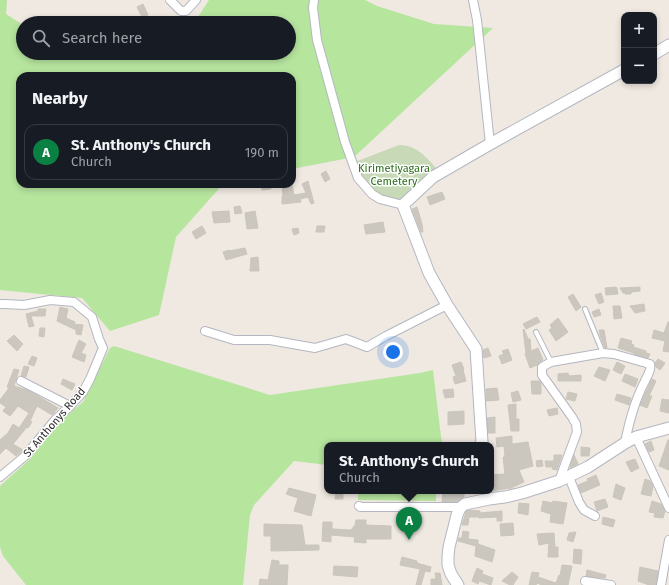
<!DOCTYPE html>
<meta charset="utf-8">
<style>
:root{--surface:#171b24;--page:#20242c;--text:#f1f3f6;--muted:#9ea1a6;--line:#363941;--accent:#0b8043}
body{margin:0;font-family:"Fira Sans",sans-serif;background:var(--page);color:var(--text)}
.controls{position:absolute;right:12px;top:12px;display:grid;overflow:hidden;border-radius:8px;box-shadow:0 2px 6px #0003}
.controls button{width:36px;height:36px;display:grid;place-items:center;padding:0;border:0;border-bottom:1px solid var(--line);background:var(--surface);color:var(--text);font:20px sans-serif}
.you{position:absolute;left:393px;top:352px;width:14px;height:14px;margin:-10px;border:3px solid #fff;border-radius:50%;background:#1a73e8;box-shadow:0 0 0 6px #1a73e833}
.badge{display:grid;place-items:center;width:26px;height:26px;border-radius:50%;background:var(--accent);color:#fff;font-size:13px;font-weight:700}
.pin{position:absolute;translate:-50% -33px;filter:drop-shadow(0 1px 2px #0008)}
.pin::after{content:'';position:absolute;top:21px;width:14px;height:12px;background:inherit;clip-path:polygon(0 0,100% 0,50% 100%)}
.popup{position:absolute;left:324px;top:442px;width:170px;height:52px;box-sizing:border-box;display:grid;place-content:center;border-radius:8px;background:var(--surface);filter:drop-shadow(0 1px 3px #0005);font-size:13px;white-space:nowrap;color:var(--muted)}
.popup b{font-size:15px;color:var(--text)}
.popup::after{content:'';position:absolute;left:50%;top:100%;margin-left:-8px;border:8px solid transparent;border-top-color:var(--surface)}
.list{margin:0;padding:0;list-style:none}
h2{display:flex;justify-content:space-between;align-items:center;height:52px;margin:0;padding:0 16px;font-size:17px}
h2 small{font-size:13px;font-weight:400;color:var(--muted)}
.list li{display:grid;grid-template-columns:26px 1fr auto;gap:12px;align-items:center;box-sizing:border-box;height:56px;margin:0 8px 8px;padding:0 8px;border:1px solid var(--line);border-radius:12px}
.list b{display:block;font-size:15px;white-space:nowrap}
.list p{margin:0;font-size:13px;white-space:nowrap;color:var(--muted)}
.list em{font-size:13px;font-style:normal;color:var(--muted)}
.icon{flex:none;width:22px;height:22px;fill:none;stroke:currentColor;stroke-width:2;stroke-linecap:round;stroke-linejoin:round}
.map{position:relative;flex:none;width:669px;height:585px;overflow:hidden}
.search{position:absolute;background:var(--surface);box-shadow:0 2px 6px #0003;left:16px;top:16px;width:280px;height:44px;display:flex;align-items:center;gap:10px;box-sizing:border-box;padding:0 14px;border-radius:22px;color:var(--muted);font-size:15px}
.panel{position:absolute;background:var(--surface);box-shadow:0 2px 6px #0003;left:16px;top:72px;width:280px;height:116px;border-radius:12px}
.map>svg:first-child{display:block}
.green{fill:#b6e59e}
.cemetery{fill:#c8d9b8}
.building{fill:#cbc7bf;stroke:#cbc5ba}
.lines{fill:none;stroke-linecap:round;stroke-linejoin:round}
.lane-casing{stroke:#b4b7c1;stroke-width:6}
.street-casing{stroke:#b4b7c1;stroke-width:10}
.secondary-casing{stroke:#b4b7c1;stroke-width:13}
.lane{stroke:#fff;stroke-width:4}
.street{stroke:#fff;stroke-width:8}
.secondary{stroke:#fff;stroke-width:11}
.labels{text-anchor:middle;stroke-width:3;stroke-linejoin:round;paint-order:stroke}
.park-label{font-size:11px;fill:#2c6e1b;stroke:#fff}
.street-label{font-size:11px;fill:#2e2e2e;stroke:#fff}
</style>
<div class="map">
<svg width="669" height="585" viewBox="0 0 669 585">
<rect width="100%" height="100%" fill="#efe9e1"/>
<g class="green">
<polygon points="0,0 7,0 6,14 23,25 23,53 289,53 289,23 194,23 209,0 365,0 377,6 434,24 493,28 354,157 292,169 292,76 20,76 20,184 223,184 176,237 159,315 110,331 82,298 0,290"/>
<polygon points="114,346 270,395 420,373 433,370 442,445 327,445 327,465 294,461 254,505 250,515 243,585 26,585 3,556 0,547 0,486 30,459 58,423 83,402 110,348"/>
<polygon points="358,491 436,491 436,501 358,500"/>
</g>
<path class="cemetery" d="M399 145C417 145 426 157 437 169L398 203 381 196 369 188 355 162Z"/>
<g class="building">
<polygon points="143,4 148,15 142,17 137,7"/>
<polygon points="326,171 330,179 325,182 321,174"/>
<polygon points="308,181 314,203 311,204 308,197 300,199 301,202 282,204 282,196 283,196 282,184 292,184 294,195 306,193 302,184"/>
<polygon points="261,184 270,184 271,189 262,190"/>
<polygon points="442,192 445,199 430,205 427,197"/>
<polygon points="240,206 242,213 235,214 234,207"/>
<polygon points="417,207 422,224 423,232 421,232 412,209"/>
<polygon points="229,211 230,222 214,223 212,212"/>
<polygon points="255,211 258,228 247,229 245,213"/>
<polygon points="383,222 385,232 366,234 364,225"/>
<polygon points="202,226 206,233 196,239 192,232"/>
<polygon points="317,226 325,226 324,232 316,232"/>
<polygon points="298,228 299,233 294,235 292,229"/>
<polygon points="245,248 247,254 226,260 223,252 229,250 229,251"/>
<polygon points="258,257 259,271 250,271 251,258"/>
<polygon points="616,287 617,288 618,294 606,295 605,288"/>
<polygon points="640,287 640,291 631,292 631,294 625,294 625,293 623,293 620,288"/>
<polygon points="601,293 604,302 599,304 595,295"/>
<polygon points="573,294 581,307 576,311 568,297"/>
<polygon points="644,304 645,311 635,313 630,306"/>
<polygon points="613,306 620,306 622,318 614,319"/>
<polygon points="60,307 68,309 66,318 75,322 74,324 83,325 81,335 76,334 76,330 57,321"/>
<polygon points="38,309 46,309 45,316 31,316 34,326 29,327 26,314 38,311"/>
<polygon points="599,309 601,315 594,317 592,312"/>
<polygon points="537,317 540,322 526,329 523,324"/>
<polygon points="558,318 568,332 556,341 549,330 552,328 550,325"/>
<polygon points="668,322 669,322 669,352 663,351 665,341 652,338 654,330 664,333"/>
<polygon points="40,328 45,328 44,337 39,336"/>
<polygon points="524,329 528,339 530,339 531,351 538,348 543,360 537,365 530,368 525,354 526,353 523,330"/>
<polygon points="599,330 604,330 607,348 605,348 600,335"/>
<polygon points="14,335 23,344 17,351 7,341"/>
<polygon points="621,338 632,341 631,344 634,345 633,347 646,351 646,353 650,354 648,358 634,354 634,353 618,348"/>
<polygon points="79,340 86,344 81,353 86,355 84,362 72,357"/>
<polygon points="488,348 491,356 484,358 483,350"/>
<polygon points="508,349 512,360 502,364 499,356 504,354 502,351"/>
<polygon points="32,356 37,358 34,366 28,364"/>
<polygon points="658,359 665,363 660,370 656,367 655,363"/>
<polygon points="461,362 464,369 463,370 466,381 455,384 453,377 456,376 452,365"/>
<polygon points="617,362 625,366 621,374 613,370"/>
<polygon points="24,366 29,367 26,377 21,376"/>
<polygon points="599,367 610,370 605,381 594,376"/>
<polygon points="14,369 19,370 14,386 27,390 43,399 58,408 52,415 37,406 30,421 32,422 28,428 27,427 13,444 23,450 16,456 6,448 0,454 0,440 8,433 13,424 19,428 29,413 18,406 10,416 3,411 6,407 0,403 0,400 9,388 7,387"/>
<polygon points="568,373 569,376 581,375 581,381 558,381 558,374"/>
<polygon points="625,374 638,379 635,387 622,381"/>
<polygon points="63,379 75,384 72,390 61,384"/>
<polygon points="652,379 656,381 649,396 652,396 647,408 640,405"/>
<polygon points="531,381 540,381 541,383 541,394 532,394"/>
<polygon points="497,388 499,400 486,401 486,389"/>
<polygon points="453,389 454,397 445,398 443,390"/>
<polygon points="518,391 521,400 513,402 511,393"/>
<polygon points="568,392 577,394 575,401 566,399"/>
<polygon points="617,394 631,398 629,405 615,400"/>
<polygon points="662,399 669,400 669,413 660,411"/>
<polygon points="516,404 516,419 519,419 519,431 511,431 508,405"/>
<polygon points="557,408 558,414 549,416 547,410"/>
<polygon points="464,411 464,424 448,425 448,412"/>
<polygon points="495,417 495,433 488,433 487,418"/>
<polygon points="512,436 512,444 528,442 533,466 519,470 524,482 511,488 491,491 491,475 505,474 503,457 505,457 504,446 497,447 496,438"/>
<polygon points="668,440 669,440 669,470 659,466"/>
<polygon points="651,441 654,450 649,452 645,444"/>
<polygon points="581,447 590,448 589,456 581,456"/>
<polygon points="554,455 562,455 557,470 552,469 553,467 546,467 545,461 554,461"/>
<polygon points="574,455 578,464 570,468"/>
<polygon points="635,459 639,468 631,472 626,462"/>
<polygon points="542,460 543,466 537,467 536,461"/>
<polygon points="596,475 600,485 581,493 578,485 588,481 587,479"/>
<polygon points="645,479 650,481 653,486 651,496 641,494"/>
<polygon points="616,484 625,488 621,500 613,497"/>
<polygon points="289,488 316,495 311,516 294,511 298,498 286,494"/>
<polygon points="336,491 343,491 343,499 335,499"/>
<polygon points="457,491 464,491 464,497 457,502 442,502 443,492 457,494"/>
<polygon points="605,499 608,507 597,511 594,502"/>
<polygon points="543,501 552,503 553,501 567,503 563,524 550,522 551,514 541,511"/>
<polygon points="652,501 661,504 665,511 663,518 654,517 655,513 649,512"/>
<polygon points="519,503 529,504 528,515 518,513"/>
<polygon points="469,510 480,511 480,513 502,511 502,521 497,521 497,517 479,518 479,517 469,517 468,525 462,525 466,512"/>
<polygon points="401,515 421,516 421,523 400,521"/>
<polygon points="603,517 615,520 613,527 602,524"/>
<polygon points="356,520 366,520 366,525 391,526 391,539 366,539 366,543 354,542 355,537 331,535 331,542 322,541 323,522 332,522 332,529 351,530 355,525"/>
<polygon points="513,523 514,535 501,536 500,524"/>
<polygon points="264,524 302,525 305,545 319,545 319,550 271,551 271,536 264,536"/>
<polygon points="463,531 469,532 468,539 478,540 478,544 495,550 492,562 475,556 476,546 458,541 459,538 462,538"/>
<polygon points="576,532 573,542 567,540 569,533"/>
<polygon points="554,533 555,547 558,547 558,557 548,557 549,543 539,545 537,534"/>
<polygon points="574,549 582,550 581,564 573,563"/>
<polygon points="402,557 417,561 417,563 431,567 430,572 425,571 421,585 416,585 420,569 400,565"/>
<polygon points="272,560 279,561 279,565 288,565 287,585 259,585 260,579 268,580"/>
<polygon points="562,565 572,566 568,585 542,585 537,583 536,585 529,585 532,572 539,573 538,577 556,583 559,575 560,576"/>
<polygon points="334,566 358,567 357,577 333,575"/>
<polygon points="640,567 658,571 656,585 649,585 638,581"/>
<polygon points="477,568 483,571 482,574 493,578 491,585 479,581 478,584 472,581"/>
<polygon points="587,570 606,575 605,578 586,576"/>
<polygon points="512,572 518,577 513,585 510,585 502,581"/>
<polygon points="435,573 440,573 442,585 431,585 431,579 436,579"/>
</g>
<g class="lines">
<defs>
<g id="lane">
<polyline points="585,309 603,353"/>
<polyline points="536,332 551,362"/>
</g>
<g id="street">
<polyline points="170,0 181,11 186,11 196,0"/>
<polyline points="314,0 313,8 317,40 345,142 358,178 372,194 380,199 403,205"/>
<polyline points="473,0 477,20 490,144"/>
<polyline points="0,304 5,304 24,305 50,300 74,302 92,317 99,339 103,348 90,379 83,392 70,406 55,420 25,456 0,477"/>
<polyline points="205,331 234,340 270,340 315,348 346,339 367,347 386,336 447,305"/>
<polyline points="21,381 70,406"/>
<polyline points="636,437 669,508"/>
<polyline points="569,477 579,502 584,510 595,516"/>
<path d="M559 481 577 432 576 424 572 417 542 375V367L551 362 603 353 614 354 650 364C652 370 647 376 645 381 635 400 629 422 625 443"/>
<polyline points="359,506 360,507 457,507 460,508"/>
<polyline points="585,581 611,585"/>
<polyline points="661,585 669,540"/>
</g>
<g id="secondary">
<polyline points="654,54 669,45"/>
<polyline points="480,445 482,442 476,349 447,305 429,273 403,205 433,177 490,144 624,70"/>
<polyline points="458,585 451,574 448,565 448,556 449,547 457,515 460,508 465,504 489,499 505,497 522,493 559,481 588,467 625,443 636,437 669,428"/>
</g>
</defs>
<use href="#lane" class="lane-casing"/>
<use href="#street" class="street-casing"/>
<use href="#secondary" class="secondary-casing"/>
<use href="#lane" class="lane"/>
<use href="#street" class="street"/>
<use href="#secondary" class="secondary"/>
</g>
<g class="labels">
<g class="park-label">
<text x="394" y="172">Kirimetiyagara<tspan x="394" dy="13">Cemetery</tspan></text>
</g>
<g class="street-label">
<text transform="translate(54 422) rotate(-49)" y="4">St Anthonys Road</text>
</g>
</g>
</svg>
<div class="controls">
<button>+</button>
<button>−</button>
</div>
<div class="you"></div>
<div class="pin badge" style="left:409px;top:540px">A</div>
<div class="popup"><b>St. Anthony's Church</b>Church</div>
<div class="search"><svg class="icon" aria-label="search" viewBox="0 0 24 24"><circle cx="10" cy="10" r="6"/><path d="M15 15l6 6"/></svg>Search here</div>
<section class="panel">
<h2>Nearby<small></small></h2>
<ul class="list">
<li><span class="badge">A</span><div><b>St. Anthony's Church</b><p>Church</p></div><em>190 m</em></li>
</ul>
</section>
</div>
